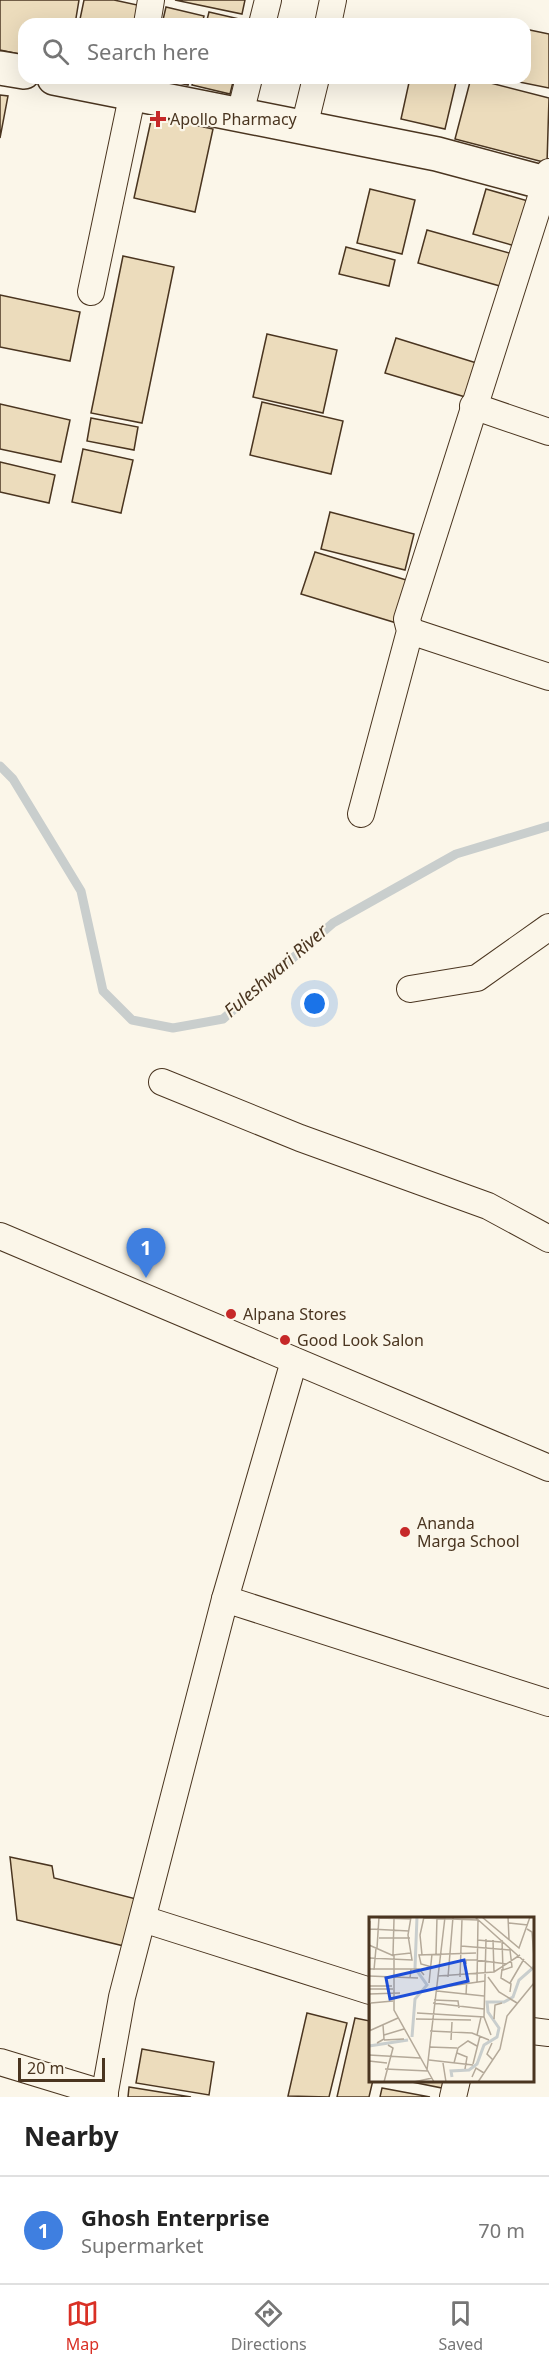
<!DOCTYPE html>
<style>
:root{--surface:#fff;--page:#f2f2f2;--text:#222;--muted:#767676;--line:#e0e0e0;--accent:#d93025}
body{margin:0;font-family:"Noto Sans",sans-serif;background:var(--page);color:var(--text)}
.scale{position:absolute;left:18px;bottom:15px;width:87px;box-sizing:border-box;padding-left:6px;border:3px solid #4a3520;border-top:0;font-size:16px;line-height:21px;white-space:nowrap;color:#4a3520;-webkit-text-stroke:4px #fbf6e9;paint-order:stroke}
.you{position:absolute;left:315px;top:1004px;width:21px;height:21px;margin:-15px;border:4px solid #fff;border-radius:50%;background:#1a73e8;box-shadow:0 0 0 9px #1a73e833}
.badge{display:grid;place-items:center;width:39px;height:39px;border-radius:50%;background:var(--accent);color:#fff;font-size:20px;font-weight:700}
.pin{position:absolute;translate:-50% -50px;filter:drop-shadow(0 2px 3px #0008)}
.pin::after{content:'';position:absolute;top:32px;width:21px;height:18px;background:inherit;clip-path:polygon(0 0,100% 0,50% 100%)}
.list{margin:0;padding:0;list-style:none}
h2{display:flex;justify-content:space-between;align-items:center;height:78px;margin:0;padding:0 24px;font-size:26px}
h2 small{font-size:20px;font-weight:400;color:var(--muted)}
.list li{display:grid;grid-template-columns:39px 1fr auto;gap:18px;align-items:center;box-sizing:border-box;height:108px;padding:0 24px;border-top:2px solid var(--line)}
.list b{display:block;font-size:22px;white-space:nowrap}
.list p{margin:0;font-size:20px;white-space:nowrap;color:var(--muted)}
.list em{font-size:20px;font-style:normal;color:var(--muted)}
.icon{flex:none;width:33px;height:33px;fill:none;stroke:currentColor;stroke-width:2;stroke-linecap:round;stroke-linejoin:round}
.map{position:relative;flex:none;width:549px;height:2097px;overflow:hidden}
.search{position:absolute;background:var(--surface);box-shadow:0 6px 24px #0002;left:18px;right:18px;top:18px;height:66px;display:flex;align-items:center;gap:15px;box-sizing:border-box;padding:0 21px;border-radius:18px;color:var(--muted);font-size:22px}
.sheet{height:186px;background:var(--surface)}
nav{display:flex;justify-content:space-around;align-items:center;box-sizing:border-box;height:84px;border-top:2px solid var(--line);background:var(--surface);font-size:16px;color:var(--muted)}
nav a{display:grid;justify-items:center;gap:3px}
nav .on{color:var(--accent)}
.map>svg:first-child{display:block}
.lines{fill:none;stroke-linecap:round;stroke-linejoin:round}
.stream{stroke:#c9cecd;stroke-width:9}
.building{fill:#ecdcbc;stroke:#4a3520;stroke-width:1.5}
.minor-casing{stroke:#4a3520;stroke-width:28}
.secondary-casing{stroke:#4a3520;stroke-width:36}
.minor{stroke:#fbf6e9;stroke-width:26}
.secondary{stroke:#fbf6e9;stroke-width:33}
.poi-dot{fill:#c62828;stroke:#fbf6e9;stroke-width:2}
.labels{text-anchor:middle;stroke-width:4.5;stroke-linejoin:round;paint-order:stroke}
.poi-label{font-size:16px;fill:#4a3520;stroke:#fbf6e9;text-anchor:start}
.water-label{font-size:18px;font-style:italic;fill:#4a3520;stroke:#fbf6e9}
.inset-river{fill:none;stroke:#c9cecd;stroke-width:3}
.inset-road{fill:none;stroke:#b4a999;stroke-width:1.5}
.view{fill:#1d4ed8;fill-opacity:0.15;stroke:#1d4ed8;stroke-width:3}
.inset-edge{fill:none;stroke:#4a3520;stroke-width:3}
</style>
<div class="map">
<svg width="549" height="2097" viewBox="0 0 549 2097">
<rect width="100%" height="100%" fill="#fbf6e9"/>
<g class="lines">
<polyline class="stream" points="0,766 13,779 81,891 103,991 132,1020 173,1028 223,1019 333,923 456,854 549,826"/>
</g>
<g class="building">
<polygon points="0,0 79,0 75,24 24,24 24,55 0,50"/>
<polygon points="84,0 114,0 142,6 138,24 79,24"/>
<polygon points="175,0 245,0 242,14"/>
<polygon points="166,7 204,16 202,24 162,24"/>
<polygon points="209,12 248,21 247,24 206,24"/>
<polygon points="525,29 549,34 549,88 499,78 525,78"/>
<polygon points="157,78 190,78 188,85"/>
<polygon points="194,78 234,78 230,94 192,85"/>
<polygon points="410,78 457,78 445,129 401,119"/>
<polygon points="471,78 549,98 547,163 455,139"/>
<polygon points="0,95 8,96 0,138"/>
<polygon points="152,116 213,129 195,212 134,198"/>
<polygon points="370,189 415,200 402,254 357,243"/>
<polygon points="486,189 528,201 515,246 473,234"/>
<polygon points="427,230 516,255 507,288 418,263"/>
<polygon points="346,247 395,260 389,286 339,274"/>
<polygon points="123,256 174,267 142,423 91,413"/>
<polygon points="0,295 80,312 70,361 0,347"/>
<polygon points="267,334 337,350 323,413 253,397"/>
<polygon points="396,338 483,365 472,399 385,373"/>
<polygon points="262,402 343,421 331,474 250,455"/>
<polygon points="0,404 70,420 61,462 0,449"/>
<polygon points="91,418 138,427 134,450 87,441"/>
<polygon points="83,449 133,460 121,513 72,502"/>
<polygon points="0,462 55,475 49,503 0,492"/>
<polygon points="330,512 414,534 405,570 321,549"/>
<polygon points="315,552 416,583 403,625 301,594"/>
<polygon points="10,1857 52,1866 54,1878 140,1900 128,1947 17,1920"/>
<polygon points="307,2013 347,2023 329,2097 288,2096"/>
<polygon points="355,2018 370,2021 370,2080 373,2080 369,2097 337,2097"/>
<polygon points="142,2049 214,2062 209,2095 136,2083"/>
<polygon points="402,2080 443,2080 442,2088"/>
<polygon points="129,2087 191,2097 128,2097"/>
<polygon points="382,2088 430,2097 380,2097"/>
</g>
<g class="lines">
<defs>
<g id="minor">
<polyline points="147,24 151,0"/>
<polyline points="262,24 268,0"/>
<polyline points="328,24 333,0"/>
<polyline points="240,114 249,78"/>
<polyline points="304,127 316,78"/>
<polyline points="91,292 136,78"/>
<polyline points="473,406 549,432"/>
<polyline points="410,631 549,677"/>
<polyline points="361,814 410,631 407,619 549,172"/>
<polyline points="410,989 477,978 549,927"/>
<polyline points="162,1082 300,1138 488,1206 549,1239"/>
<polyline points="0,1236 549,1468"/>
<polyline points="225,1599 549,1703"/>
<polyline points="143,1919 370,1991"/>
<polyline points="532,2031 549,2033"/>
<polyline points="0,2062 105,2094"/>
<polyline points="104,2097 122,1997 225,1599 294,1361"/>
<polyline points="453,2097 457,2080"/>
</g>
<g id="secondary">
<polyline points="0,68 24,72"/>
<polyline points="54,78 437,154 549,184"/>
</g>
</defs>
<use href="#minor" class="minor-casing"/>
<use href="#secondary" class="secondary-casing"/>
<use href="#minor" class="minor"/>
<use href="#secondary" class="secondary"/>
</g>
<g class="poi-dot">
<path d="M155 110h6v6h6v6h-6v6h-6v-6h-6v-6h6z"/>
<circle cx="231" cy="1314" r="6"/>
<circle cx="285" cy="1340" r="6"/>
<circle cx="405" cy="1532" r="6"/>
</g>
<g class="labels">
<g class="poi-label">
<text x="170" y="125">Apollo Pharmacy</text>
<text x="243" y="1320">Alpana Stores</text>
<text x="297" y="1346">Good Look Salon</text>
<text x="417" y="1529">Ananda<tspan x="417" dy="18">Marga School</tspan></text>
</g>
<g class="water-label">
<text transform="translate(276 971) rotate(-41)" y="6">Fuleshwari River</text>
</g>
</g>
<g transform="translate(369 1917)">
<rect width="165" height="165" fill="#fbf6e9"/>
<path class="inset-river" d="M43 120 46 82 58 68 46 51 48 0M0 129 39 123M83 160 82 154 100 153 108 147 115 128 128 120 130 111 119 95 118 85H135L144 80 150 63 165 50"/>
<path class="inset-road" d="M106 0 165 53M113 0 150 31 161 0M139 0 140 22M10 1 42 2M55 1 109 3M25 2 24 38 42 36M140 6 159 8M1 12 40 14M158 12 163 15 165 40M10 21H41M108 23 132 25M124 23 125 55M133 23 134 53 143 50 141 33M0 28 1 4M0 28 25 39V93L65 165M92 29 142 33M8 31 10 0M67 37 68 0M53 38 51 18 55 0M0 41 43 43 39 18 42 0M97 47V43H107L138 47M63 50 52 47 50 38 107 36M0 52H42M133 52 132 61 142 67 141 75M5 53 7 31M0 59 49 61M69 59 125 55 151 38M79 60 84 0M91 60 93 2M119 60 130 75 148 86M41 61 42 52H50L55 58M60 66 63 37M108 66 109 3M141 66 155 42M0 69H23M67 71 116 64M0 72H24M68 74 115 79M0 77 31 76M97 78 98 60M65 83 89 84 90 91M1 86V113M2 86 24 84M64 86 115 92M48 96 115 100 122 118M115 100 117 22M47 102 102 103M125 102 126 88 133 86M0 114 29 101M61 114 103 116 120 123M15 118 35 112M108 118 112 100M15 123 35 122M82 123 83 105M8 126 15 122 14 108M123 126 118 137 124 143M60 130 88 131M88 136 98 140 96 152M0 138 51 141M60 143 104 148M0 144 18 146M74 146 77 165M85 146 89 131 99 124 108 129M104 147 111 119M16 152 59 154M58 153 76 0M103 160 107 151 115 156M15 165 24 131 19 128M45 165 63 161M109 165 131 132 138 99 165 66"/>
<path class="view" d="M95 43 99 64 21 82 17 61Z"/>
<rect width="165" height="165" class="inset-edge"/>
</g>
</svg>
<div class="scale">20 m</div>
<div class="you"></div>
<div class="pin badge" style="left:146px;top:1278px;background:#3f7fe0">1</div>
<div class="search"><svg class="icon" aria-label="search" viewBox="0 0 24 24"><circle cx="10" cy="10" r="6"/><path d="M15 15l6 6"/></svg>Search here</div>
</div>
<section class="sheet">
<h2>Nearby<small></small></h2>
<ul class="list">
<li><span class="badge" style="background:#3f7fe0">1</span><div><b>Ghosh Enterprise</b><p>Supermarket</p></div><em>70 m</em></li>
</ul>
</section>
<nav>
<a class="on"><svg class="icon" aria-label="map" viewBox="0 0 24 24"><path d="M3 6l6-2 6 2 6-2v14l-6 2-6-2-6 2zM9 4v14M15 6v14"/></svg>Map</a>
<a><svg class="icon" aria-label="directions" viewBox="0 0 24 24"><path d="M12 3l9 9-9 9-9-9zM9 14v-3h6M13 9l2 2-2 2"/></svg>Directions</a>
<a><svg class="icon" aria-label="saved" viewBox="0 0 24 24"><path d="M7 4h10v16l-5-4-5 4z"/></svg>Saved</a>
</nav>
